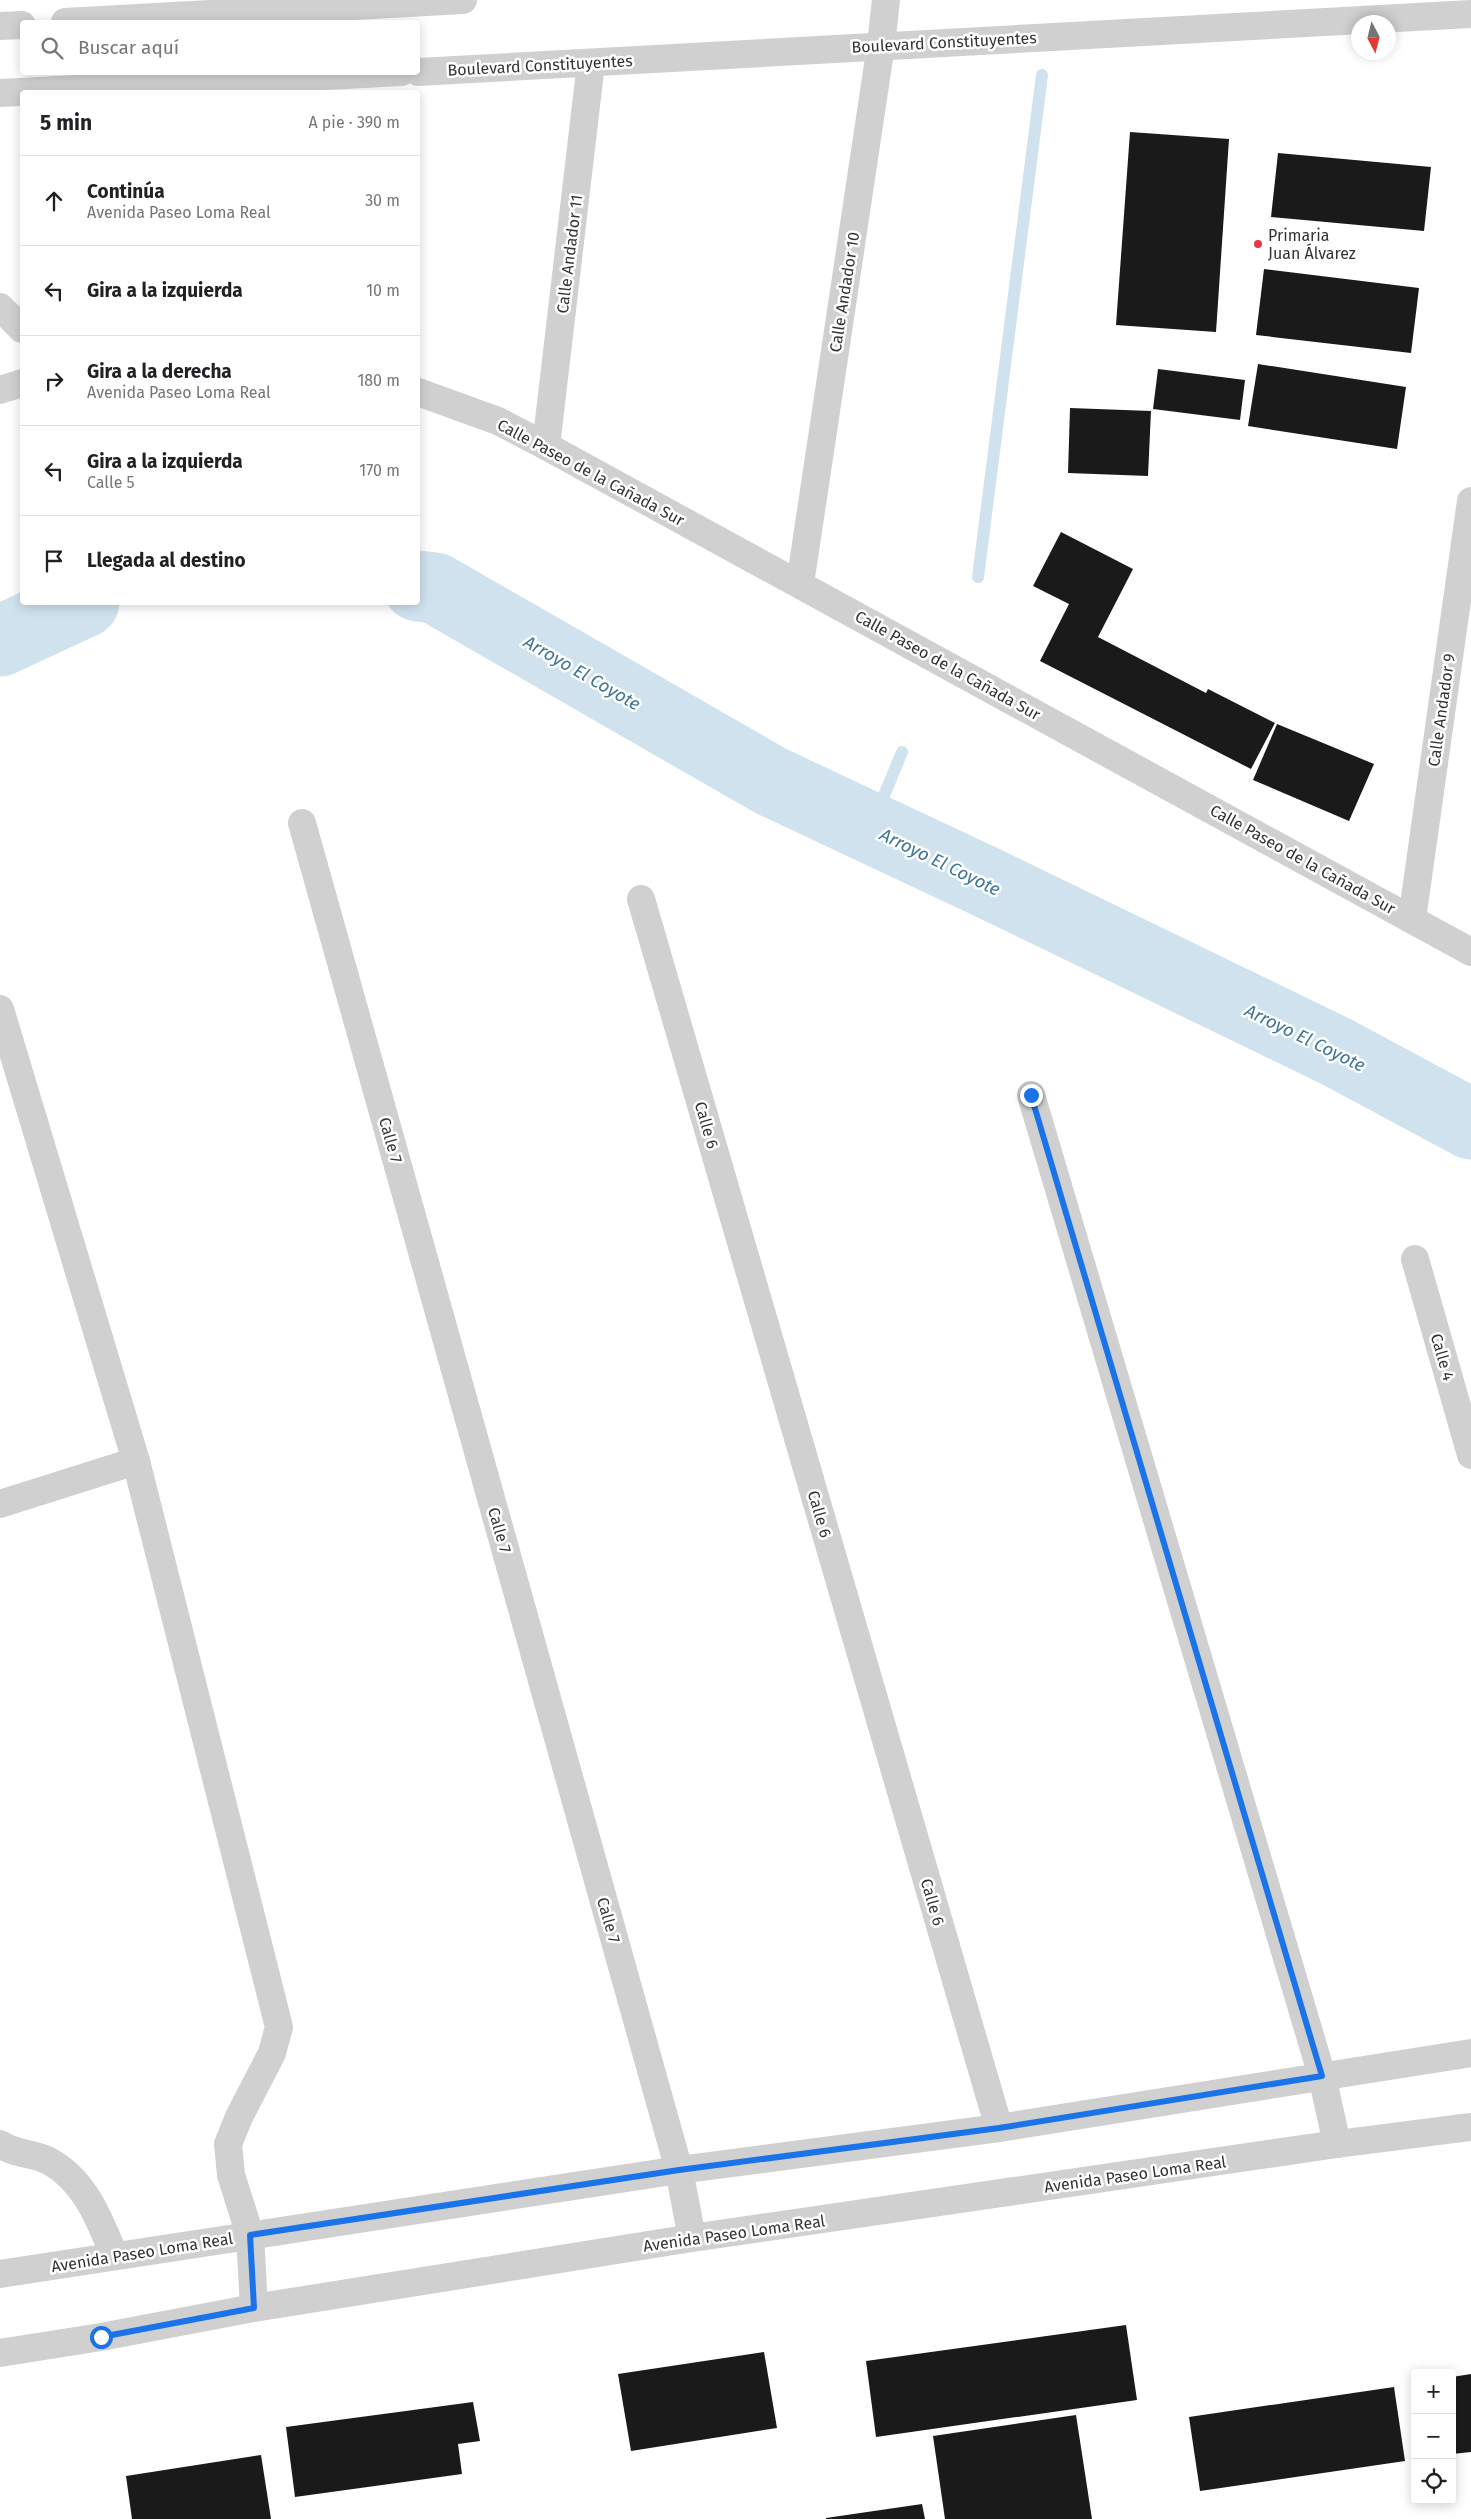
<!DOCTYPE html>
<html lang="es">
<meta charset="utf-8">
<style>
:root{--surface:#fff;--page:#f2f2f2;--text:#202124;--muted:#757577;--line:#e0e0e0}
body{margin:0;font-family:"Fira Sans",sans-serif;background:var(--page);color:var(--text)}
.controls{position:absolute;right:15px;bottom:15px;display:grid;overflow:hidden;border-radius:5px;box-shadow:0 2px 12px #0003}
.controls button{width:45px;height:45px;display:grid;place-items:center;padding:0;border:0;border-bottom:1px solid var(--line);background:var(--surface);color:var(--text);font:25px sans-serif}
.compass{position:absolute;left:1351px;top:15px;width:45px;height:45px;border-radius:50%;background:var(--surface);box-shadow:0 2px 12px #0003;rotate:173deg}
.stop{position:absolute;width:15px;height:15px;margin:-11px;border:4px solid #1a73e8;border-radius:50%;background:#fff}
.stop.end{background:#1a73e8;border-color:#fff;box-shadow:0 1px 5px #0008}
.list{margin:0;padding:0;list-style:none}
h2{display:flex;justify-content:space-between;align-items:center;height:65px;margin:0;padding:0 20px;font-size:21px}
h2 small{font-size:16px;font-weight:400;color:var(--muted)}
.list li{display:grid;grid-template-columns:32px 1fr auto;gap:15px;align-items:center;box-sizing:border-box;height:90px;padding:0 20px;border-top:1px solid var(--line)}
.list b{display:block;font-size:19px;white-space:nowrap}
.list p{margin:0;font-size:16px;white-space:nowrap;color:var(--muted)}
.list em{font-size:16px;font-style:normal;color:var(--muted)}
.icon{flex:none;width:28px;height:28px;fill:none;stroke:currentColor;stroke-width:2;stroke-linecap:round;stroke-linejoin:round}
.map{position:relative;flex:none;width:1471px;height:2519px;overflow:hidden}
.search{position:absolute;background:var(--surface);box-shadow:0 2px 12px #0003;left:20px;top:20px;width:400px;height:55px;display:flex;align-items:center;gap:12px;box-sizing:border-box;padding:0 18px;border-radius:5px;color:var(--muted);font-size:19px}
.panel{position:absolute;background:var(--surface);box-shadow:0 2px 12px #0003;left:20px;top:90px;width:400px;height:515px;border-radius:5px}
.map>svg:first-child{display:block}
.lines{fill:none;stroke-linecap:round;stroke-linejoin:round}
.stream{stroke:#cfe2ee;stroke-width:12}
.river{stroke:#cfe2ee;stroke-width:71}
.building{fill:#1a1a1a}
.minor{stroke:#d0d0d0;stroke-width:28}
.tertiary{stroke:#d0d0d0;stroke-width:28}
.route{stroke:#1a73e8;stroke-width:6}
.poi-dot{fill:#e63946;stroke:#fff;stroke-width:2}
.labels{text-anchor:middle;stroke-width:5;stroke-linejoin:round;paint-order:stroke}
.street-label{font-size:16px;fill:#333;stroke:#fff}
.poi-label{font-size:16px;fill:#333;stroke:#fff;text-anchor:start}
.water-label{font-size:18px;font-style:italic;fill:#3f7597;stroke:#fff}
</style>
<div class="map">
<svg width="1471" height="2519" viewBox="0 0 1471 2519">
<rect width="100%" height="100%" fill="#fff"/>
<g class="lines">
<g class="stream">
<polyline points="978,577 1042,75"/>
<polyline points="871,827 902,752"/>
</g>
<g class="river">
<polyline points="418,586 435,588 771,781 986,882 1337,1052 1471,1124"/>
<polyline points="0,641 84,602"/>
</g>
</g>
<g class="building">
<polygon points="1130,132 1229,139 1216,332 1116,325"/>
<polygon points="1278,153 1431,167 1424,231 1271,217"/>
<polygon points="1264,269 1419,288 1411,353 1256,335"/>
<polygon points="1258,364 1406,387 1397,449 1248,426"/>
<polygon points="1158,369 1245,380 1240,420 1153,409"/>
<polygon points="1070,408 1151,411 1148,476 1068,473"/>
<polygon points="1061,532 1133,569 1098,637 1206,693 1208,689 1275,723 1251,769 1040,661 1069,604 1033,586"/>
<polygon points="1277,724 1374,764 1349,821 1253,780"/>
<polygon points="1126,2325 1137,2400 876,2437 866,2361"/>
<polygon points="764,2352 777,2428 631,2451 618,2374"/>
<polygon points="1471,2374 1471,2452 1452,2454 1452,2377"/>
<polygon points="1394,2387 1405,2461 1200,2491 1189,2417"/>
<polygon points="473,2402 480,2441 458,2444 462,2474 295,2497 286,2427"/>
<polygon points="1076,2415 1092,2519 945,2519 933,2436"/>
<polygon points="261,2455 271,2519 132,2519 126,2476"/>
<polygon points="922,2504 925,2519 826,2519 826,2518"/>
</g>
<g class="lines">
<g class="minor">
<polyline points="0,307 22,329"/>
<polyline points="0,390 22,383"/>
<polyline points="418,392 498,421 546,446 1471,952"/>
<polyline points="546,446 591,63"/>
<polyline points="800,584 881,45 886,0"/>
<polyline points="302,823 679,2170 692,2238"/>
<polyline points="641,899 999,2128"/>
<polyline points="1412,919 1471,501"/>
<polyline points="0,1009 136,1461 279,2027 272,2053 239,2117 228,2144 231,2175 250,2235 254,2308"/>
<polyline points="1031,1095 1322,2076 1337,2144"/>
<polyline points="1415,1259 1471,1455"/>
<polyline points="0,1504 136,1461"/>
<path d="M0 2144C14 2154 32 2153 47 2160 84 2179 99 2218 114 2255"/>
</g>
<g class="tertiary">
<polyline points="65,22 463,0"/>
<polyline points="0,26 22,25"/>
<polyline points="418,72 1471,14"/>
<polyline points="0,93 402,72"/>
<polyline points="0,2274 679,2170 999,2128 1471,2053"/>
<polyline points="0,2353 101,2337 254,2308 692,2238 1337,2144 1471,2127"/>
</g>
</g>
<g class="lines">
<polyline class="route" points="101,2337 254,2308 250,2235 679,2170 999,2128 1322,2076 1031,1095"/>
</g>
<circle class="poi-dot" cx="1258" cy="244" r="5"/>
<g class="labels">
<g class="street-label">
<text transform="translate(944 42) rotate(-3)" y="6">Boulevard Constituyentes</text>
<text transform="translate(540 65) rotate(-3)" y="6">Boulevard Constituyentes</text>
<text transform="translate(569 254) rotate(-83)" y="6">Calle Andador 11</text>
<text transform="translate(844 292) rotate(-81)" y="6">Calle Andador 10</text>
<text transform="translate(591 472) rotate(28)" y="6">Calle Paseo de la Cañada Sur</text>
<text transform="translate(948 665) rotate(29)" y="6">Calle Paseo de la Cañada Sur</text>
<text transform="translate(1441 710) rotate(-82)" y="6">Calle Andador 9</text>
<text transform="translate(1303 859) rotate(29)" y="6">Calle Paseo de la Cañada Sur</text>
<text transform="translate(707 1125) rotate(74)" y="6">Calle 6</text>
<text transform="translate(391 1140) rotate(74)" y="6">Calle 7</text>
<text transform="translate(1443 1357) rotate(74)" y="6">Calle 4</text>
<text transform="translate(820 1514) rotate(74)" y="6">Calle 6</text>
<text transform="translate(500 1530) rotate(74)" y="6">Calle 7</text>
<text transform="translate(933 1902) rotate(74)" y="6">Calle 6</text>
<text transform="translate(609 1920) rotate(74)" y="6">Calle 7</text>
<text transform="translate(1135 2174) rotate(-8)" y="6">Avenida Paseo Loma Real</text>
<text transform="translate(734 2233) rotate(-8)" y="6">Avenida Paseo Loma Real</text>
<text transform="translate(142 2252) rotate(-9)" y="6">Avenida Paseo Loma Real</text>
</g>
<g class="poi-label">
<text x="1268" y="241">Primaria<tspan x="1268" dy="18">Juan Álvarez</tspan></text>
</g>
<g class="water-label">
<text transform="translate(582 673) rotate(30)" y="6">Arroyo El Coyote</text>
<text transform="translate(940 862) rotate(26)" y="6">Arroyo El Coyote</text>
<text transform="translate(1305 1038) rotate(26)" y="6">Arroyo El Coyote</text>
</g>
</g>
</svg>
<div class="controls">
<button>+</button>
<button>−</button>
<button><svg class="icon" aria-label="locate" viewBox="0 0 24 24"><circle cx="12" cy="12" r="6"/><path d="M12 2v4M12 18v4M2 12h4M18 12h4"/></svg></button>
</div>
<svg class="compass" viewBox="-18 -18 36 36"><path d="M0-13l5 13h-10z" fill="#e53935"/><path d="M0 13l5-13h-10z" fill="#757577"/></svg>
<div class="stop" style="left:101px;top:2337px"></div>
<div class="stop end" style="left:1031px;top:1095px"></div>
<div class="search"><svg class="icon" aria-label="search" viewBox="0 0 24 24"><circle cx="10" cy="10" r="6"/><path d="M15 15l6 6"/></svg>Buscar aquí</div>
<section class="panel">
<h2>5 min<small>A pie · 390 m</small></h2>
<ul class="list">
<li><svg class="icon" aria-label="ahead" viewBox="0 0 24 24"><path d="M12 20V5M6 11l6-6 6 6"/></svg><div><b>Continúa</b><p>Avenida Paseo Loma Real</p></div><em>30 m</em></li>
<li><svg class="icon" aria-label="left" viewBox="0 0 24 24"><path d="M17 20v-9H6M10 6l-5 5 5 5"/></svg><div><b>Gira a la izquierda</b></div><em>10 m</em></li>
<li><svg class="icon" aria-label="right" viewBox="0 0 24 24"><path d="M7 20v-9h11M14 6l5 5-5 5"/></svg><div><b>Gira a la derecha</b><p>Avenida Paseo Loma Real</p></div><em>180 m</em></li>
<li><svg class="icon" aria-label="left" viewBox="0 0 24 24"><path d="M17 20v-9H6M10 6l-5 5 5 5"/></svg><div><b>Gira a la izquierda</b><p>Calle 5</p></div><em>170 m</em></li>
<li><svg class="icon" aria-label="arrive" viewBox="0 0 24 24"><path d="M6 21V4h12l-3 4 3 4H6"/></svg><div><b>Llegada al destino</b></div></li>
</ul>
</section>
</div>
